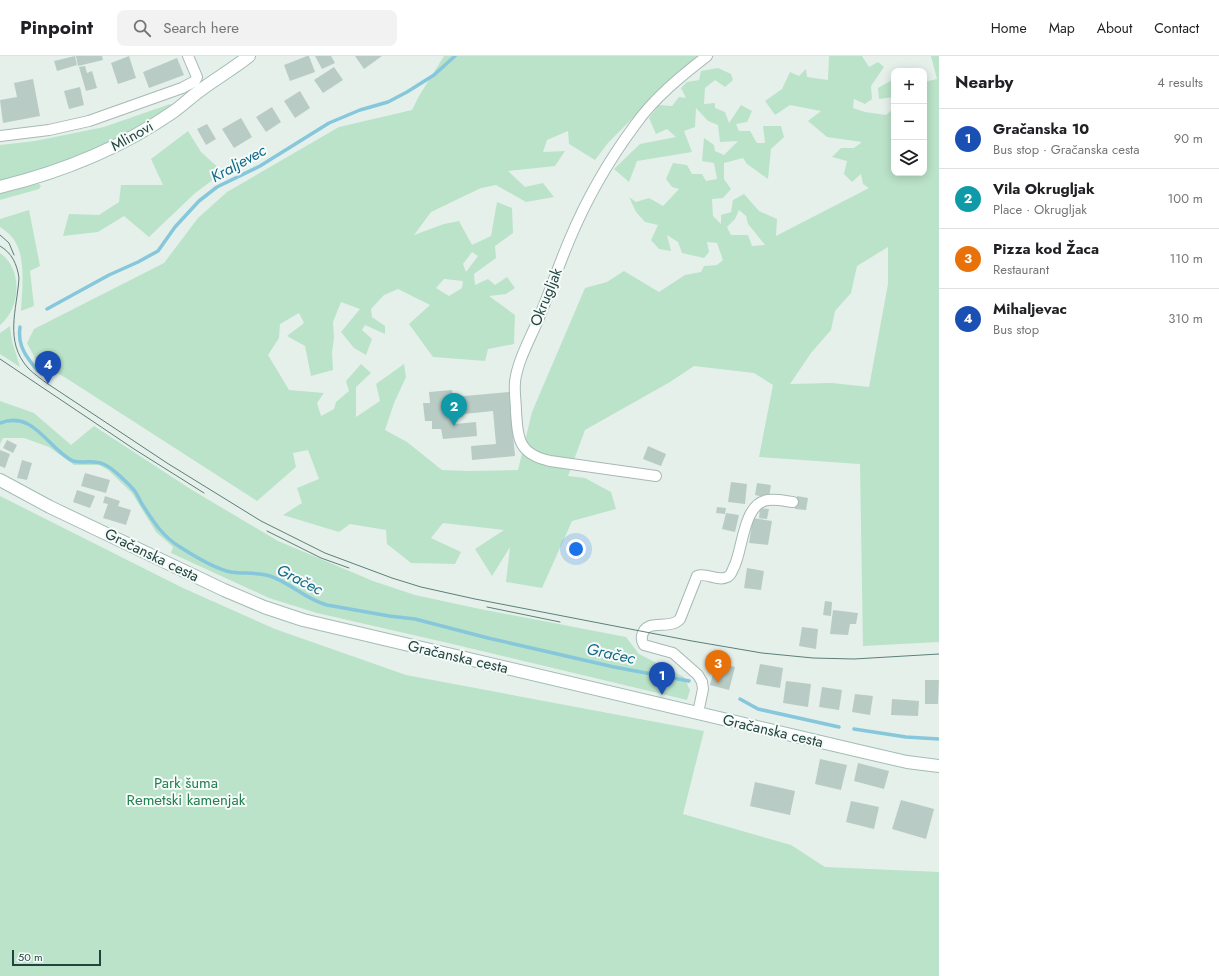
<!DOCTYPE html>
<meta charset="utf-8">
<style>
:root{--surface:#fff;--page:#f2f2f2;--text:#202124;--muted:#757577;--line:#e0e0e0;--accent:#845139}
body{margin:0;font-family:Jost,sans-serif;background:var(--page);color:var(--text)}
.controls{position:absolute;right:12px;top:12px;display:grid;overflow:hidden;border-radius:8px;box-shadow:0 2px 10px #0003}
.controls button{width:36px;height:36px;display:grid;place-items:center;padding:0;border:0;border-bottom:1px solid var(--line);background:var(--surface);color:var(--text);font:20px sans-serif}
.scale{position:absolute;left:12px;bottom:10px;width:89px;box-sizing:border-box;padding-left:4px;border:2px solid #21443e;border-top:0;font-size:11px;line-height:14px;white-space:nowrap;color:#21443e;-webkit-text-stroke:3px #f6fbf9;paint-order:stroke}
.you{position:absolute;left:576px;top:493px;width:14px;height:14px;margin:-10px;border:3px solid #fff;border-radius:50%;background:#1a73e8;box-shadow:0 0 0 6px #1a73e833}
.badge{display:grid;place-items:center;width:26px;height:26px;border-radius:50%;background:var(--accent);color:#fff;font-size:13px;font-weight:700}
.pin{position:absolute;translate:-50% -33px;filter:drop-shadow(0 1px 2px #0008)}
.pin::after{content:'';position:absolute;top:21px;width:14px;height:12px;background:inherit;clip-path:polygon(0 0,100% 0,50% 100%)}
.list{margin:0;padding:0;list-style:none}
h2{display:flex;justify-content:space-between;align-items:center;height:52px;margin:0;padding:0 16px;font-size:17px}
h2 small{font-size:13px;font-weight:400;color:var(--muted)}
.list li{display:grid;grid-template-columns:26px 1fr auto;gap:12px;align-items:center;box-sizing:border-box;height:60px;padding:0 16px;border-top:1px solid var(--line)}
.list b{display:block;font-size:15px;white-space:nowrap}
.list p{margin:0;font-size:13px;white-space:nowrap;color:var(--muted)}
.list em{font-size:13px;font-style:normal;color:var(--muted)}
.icon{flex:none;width:22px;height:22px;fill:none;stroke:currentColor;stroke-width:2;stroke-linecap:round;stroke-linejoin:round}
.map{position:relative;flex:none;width:939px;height:920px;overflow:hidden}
header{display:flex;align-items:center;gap:24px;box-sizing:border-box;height:56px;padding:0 20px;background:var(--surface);border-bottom:1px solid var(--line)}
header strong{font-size:19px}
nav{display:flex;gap:22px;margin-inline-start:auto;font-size:14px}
.search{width:280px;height:36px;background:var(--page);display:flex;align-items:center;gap:10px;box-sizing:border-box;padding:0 14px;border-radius:8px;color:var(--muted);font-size:15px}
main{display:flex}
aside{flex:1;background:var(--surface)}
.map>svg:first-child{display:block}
.green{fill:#bbe3c9;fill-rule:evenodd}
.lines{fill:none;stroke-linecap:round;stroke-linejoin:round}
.stream{stroke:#86c7db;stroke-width:3.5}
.building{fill:#b9cbc5}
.minor-casing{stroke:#a6b9b4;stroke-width:12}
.secondary-casing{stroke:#a1bdb6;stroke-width:14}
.minor{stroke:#fff;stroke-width:10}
.secondary{stroke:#fff;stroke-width:12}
.tram{stroke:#5c7f79;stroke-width:1}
.labels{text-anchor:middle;stroke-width:4;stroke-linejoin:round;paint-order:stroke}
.street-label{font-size:15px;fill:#21443e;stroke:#f6fbf9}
.park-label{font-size:15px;fill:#258150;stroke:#f6fbf9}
.water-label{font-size:16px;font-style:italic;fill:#126b89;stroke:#f6fbf9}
</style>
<header>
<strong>Pinpoint</strong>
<div class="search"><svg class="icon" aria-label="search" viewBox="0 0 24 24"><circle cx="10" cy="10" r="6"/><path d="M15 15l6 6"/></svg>Search here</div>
<nav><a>Home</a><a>Map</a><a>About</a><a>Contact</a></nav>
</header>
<main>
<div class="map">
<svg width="939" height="920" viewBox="0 0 939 920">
<rect width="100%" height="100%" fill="#e5f0eb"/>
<g class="green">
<path d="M444 0H702L678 16 608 87 595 104 569 88 568 75 547 84 543 96 565 95 555 110 508 115 525 131 543 127 554 141 526 146 496 129 481 132 431 156 414 179 444 168 459 165 472 189 491 180 497 146 512 152 513 177 495 190 496 202 474 218 475 229 488 223 495 229 507 221 515 232 506 238 489 240 515 259 514 288 488 293 485 305 433 301 409 268 430 249 398 233 384 239 371 253 372 261 385 270V278L365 269 362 274 372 283 366 299 354 292 341 276 360 253 341 246 333 266 334 282 332 296 333 314 311 320 305 290 287 280 304 267 299 257 280 268 279 282 268 299 289 334 324 337 317 347 321 360 334 353 336 346 349 335 346 325 361 308 371 317 356 331V361L380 345 376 328 404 308 406 321 394 347 385 374 407 386 442 414 468 415 518 414 532 356 585 232 607 226 624 215 659 236 685 219 701 216 704 210 717 209 723 204 717 187 707 186 709 196 704 202 682 197 678 186 667 179 671 195 659 193 651 184 658 169 645 166 636 156 629 141 636 146 649 142 663 150 679 133 672 131 666 123 673 107 687 109 692 118H702L706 125 717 123 714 107 702 105 704 82 714 89 715 95 724 99 738 85 720 86 718 69 708 65 696 52 695 71 684 75 692 96 637 105 629 126 614 113 640 88 676 81 667 73 656 78 649 62 659 49 672 50 679 41 686 42 681 32 687 26 699 24 701 15 718 12 731 18 733 24 725 31 715 24 705 32 704 48 715 47V52L725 56 729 67 741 49 752 55 747 66 736 68 739 75H750L757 87H765L763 70H781L784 81 771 93 768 123 747 108 743 102 724 107V123L731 133 723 142 712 143 713 160 721 168V159L731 156 733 144 744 138 759 155 777 163 776 180 869 132 863 128 861 118 852 126 844 118 847 105 832 101 841 92H854L862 86 827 81 808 65 821 55 790 49 775 59 765 45 782 33 790 16 799 20 806 13 807 21 828 24 829 0H862L869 11 878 6 884 11 871 30 872 43 865 48 854 43 853 52 865 56 886 59 894 52V117H924V26L937 23 931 0H939V586L863 590 860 408 759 401 773 329 754 317 694 310 670 326 585 374 568 420 585 422 611 436 616 453 572 465 542 532 506 526 510 491 492 520 475 493 504 474 443 467 431 482 461 496 455 508 411 507 387 488 386 474 350 468 339 476 283 459 302 447 297 432 319 423 308 394 293 397 296 411 257 445 66 322 37 306 27 287 34 273 164 207 198 162 227 136 339 71 412 54 419 40ZM739 154 746 160 748 168 765 189 752 190 748 179H731L727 171 735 163ZM888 191V228L869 331 832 327 790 328 811 297 831 274 835 255 851 237 857 210ZM472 196 478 200 466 216 463 208ZM444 223 463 225 462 232 449 240 436 232Z"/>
<polygon points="894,23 894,41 879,43 878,32"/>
<polygon points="170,48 172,50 107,88 44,113 0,125 0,89 35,85 104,71"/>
<polygon points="188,75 201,96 223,116 194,138 149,181 124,160 98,176 63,180 69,158 99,159 119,146 121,129 163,129 151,103"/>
<polygon points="37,128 39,128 41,130 39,133 0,144 0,138"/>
<path d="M29 154 40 210 30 215 34 250 21 255C22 233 27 199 12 181 9 177 4 174 0 171V163Z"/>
<path d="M0 197C23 213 21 252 0 269Z"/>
<polygon points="10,270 12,285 20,311 0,298 0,277"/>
<polygon points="0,345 34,357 71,389 94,370 192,434 278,485 373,525 415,539 480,553 626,581 639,598 684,621 690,634 687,644 448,587 317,557 269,542 171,497 173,491 156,476 132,437 108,414 99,409 74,409 49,391 24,382 3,382 0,388"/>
<polygon points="0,440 183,532 275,573 406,619 704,675 683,758 791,789 825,811 939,816 939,920 0,920"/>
</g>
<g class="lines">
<g class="stream">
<polyline points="47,253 109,219 138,206 158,195 175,171 199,145 217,131 260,110 329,67 360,54 388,46 407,36 434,19 455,0"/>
<path d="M20 271C17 290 27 302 38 315"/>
<path d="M0 367C34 354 47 392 73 405 77 406 81 406 85 406 102 405 108 409 120 420 124 424 129 428 133 433 137 437 139 443 142 448 153 465 162 480 180 491 194 500 215 513 231 516 244 518 258 516 270 520 291 527 306 544 327 549L389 560 415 563 488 582 614 611 689 625"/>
<polyline points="740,643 758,653 839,671"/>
<polyline points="854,673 906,681 939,683"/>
</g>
</g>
<g class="building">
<polygon points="75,0 77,9 57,15 54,5"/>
<polygon points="76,0 102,0 103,4 78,10"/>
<polygon points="129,0 136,22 118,28 111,7"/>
<polygon points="307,0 309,0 315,16 290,25 284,9"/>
<polygon points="315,0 331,0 335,7 322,13"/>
<polygon points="355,0 382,0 364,13"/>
<polygon points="177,2 184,19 149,32 143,16"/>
<polygon points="85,10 87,17 92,15 97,32 86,35 79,11"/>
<polygon points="334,11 343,24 323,37 314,24"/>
<polygon points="33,23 40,60 3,67 0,44 17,41 14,27"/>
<polygon points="80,31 84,49 69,53 64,35"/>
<polygon points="300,35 310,52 295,62 284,45"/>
<polygon points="272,51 281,66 266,76 256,61"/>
<polygon points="241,62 252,81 234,92 222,73"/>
<polygon points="207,68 216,83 206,89 197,73"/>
<polygon points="452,334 453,341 509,336 515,400 472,404 471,390 496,388 493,355 454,359 455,368 476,366 477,380 443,383 441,373 432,373 432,365 425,365 423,347 430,347 429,336"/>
<polygon points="7,384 17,389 13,397 3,392"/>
<polygon points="648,390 666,398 661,410 643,403"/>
<polygon points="0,394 10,398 5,412 0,410"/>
<polygon points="22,404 32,407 27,424 17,422"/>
<polygon points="85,417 110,424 106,437 81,430"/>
<polygon points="731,426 747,428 745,448 728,446"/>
<polygon points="757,427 771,429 769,442 755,439"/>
<polygon points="77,434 95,440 90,452 73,446"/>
<polygon points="105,440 120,445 118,450 131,454 126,469 103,462 108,448 103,447"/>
<polygon points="797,440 808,442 806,454 795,453"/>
<polygon points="717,451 726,452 725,458 716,457"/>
<polygon points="760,452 769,453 767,463 759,462"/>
<polygon points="726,457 739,459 735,476 722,473"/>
<polygon points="753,462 772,465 768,489 749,487"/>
<polygon points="747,512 764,515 761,534 744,532"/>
<polygon points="825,545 832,546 831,560 823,559"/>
<polygon points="833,554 858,557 856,568 850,568 848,579 830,578"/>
<polygon points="802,571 818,573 816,593 799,590"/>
<polygon points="716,606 735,611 729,634 710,629"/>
<polygon points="760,608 783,612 780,632 756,628"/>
<polygon points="925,624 939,624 938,648 925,648"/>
<polygon points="786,625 811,628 808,651 783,647"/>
<polygon points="822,631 842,634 839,654 819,651"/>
<polygon points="855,638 873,640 870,659 852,656"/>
<polygon points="892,643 919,645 918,660 891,659"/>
<polygon points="820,703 847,709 841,734 815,728"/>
<polygon points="858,707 889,715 884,733 854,725"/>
<polygon points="755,726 795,735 790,759 750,750"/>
<polygon points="901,744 934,753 926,783 892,773"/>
<polygon points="851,745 879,751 874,773 846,766"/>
</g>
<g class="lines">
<defs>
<g id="minor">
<polyline points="0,80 49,74 89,65 182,32 195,25 197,21 188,0"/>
<path d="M656 420 550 405C519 398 518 384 516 356 516 346 514 336 515 326 517 306 530 283 538 264 549 238 558 211 569 185 586 144 609 104 635 69 654 42 681 20 707 0"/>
<path d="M698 657 703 633 702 626 698 619 673 597 644 589C642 586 641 584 642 580 645 561 670 575 680 563L697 520C706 516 718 526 727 521 731 520 732 515 734 511 743 493 743 447 768 444 776 443 785 445 793 446"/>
</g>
<g id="secondary">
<path d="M0 131C61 116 121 92 173 56 183 49 192 40 202 33 217 22 234 12 249 0"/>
<polyline points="0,424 50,451 224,534 264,551 303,564 855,694 907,706 939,710"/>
</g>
</defs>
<use href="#minor" class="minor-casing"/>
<use href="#secondary" class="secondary-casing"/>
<use href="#minor" class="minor"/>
<use href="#secondary" class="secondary"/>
<g class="tram">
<polyline points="0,179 9,187 14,199"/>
<path d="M0 190C12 197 17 208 19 222 17 254 4 285 28 312 34 318 41 323 48 328L167 407 261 465 325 497 392 522 421 531 475 543 692 585 762 597 813 602 854 603 939 598"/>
<polyline points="0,303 134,393 204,437"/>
<polyline points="267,475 321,502 349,512"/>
<polyline points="487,551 560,566"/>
</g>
</g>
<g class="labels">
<g class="street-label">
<text transform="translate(132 80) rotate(-29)" y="5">Mlinovi</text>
<text transform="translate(546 241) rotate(-68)" y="5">Okrugljak</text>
<text transform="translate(152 499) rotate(26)" y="5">Gračanska cesta</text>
<text transform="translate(458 601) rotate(13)" y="5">Gračanska cesta</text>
<text transform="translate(773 675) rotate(13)" y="5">Gračanska cesta</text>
</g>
<g class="park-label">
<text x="186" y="732">Park šuma<tspan x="186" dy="17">Remetski kamenjak</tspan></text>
</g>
<g class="water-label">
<text transform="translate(238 107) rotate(-29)" y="6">Kraljevec</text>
<text transform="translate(300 523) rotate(27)" y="6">Gračec</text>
<text transform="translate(611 597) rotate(12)" y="6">Gračec</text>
</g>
</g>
</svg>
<div class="controls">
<button>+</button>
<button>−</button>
<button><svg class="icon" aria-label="layers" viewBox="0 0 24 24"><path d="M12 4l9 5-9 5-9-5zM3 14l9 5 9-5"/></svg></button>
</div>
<div class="scale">50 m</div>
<div class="you"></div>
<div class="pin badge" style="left:662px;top:639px;background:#1a4fb4">1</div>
<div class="pin badge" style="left:454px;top:370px;background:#0f9aa8">2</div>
<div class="pin badge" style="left:718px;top:627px;background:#e8710a">3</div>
<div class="pin badge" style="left:48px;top:328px;background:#1a4fb4">4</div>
</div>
<aside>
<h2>Nearby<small>4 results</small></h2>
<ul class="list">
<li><span class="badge" style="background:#1a4fb4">1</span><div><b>Gračanska 10</b><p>Bus stop · Gračanska cesta</p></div><em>90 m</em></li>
<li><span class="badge" style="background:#0f9aa8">2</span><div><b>Vila Okrugljak</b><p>Place · Okrugljak</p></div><em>100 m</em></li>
<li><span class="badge" style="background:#e8710a">3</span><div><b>Pizza kod Žaca</b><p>Restaurant</p></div><em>110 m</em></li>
<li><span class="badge" style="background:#1a4fb4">4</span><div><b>Mihaljevac</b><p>Bus stop</p></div><em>310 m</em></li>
</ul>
</aside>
</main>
